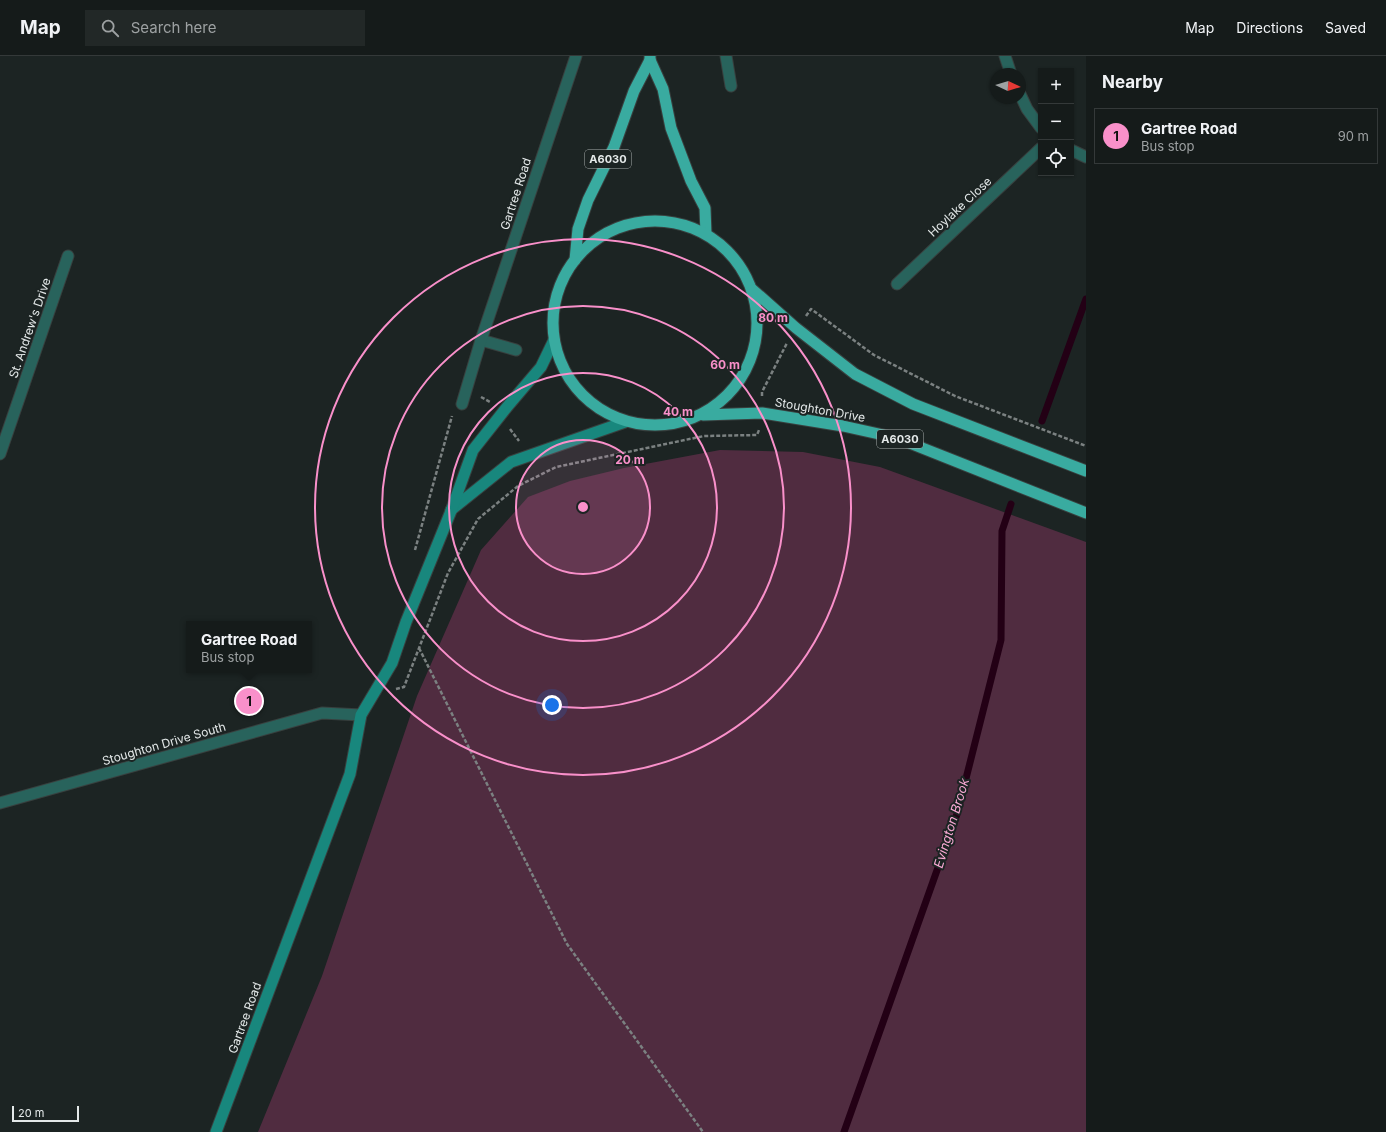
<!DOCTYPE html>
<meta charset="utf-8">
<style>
:root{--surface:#151b1a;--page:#222827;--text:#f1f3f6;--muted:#9da1a2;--line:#343939;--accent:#f990ca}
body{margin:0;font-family:Inter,sans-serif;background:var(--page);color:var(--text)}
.controls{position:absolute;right:12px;top:12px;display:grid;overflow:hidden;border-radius:0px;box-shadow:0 1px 3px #0004}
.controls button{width:36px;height:36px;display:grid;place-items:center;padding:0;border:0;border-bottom:1px solid var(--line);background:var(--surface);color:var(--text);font:20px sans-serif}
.compass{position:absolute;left:990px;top:12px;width:36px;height:36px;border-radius:50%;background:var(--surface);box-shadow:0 1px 3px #0004;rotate:94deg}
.scale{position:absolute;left:12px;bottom:10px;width:67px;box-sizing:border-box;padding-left:4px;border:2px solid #e4e9e9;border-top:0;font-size:11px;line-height:14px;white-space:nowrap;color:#e4e9e9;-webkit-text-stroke:3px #1c2423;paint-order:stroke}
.you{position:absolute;left:552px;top:649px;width:14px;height:14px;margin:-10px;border:3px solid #fff;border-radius:50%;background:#1a73e8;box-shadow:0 0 0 6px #1a73e833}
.badge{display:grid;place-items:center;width:26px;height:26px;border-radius:50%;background:var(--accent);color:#111;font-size:13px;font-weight:700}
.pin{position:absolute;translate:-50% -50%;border:2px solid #fff;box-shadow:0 1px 4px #0006}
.popup{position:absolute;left:186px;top:565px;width:126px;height:52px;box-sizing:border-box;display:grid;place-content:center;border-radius:0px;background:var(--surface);filter:drop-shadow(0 1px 3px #0005);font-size:13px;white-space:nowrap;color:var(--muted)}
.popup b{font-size:15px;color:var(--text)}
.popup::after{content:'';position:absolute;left:50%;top:100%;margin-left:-8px;border:8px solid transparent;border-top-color:var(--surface)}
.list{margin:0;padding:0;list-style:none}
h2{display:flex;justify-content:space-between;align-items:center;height:52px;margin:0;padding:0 16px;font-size:17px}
h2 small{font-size:13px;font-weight:400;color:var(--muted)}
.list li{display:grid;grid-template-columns:26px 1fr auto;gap:12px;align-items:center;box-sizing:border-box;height:56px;margin:0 8px 8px;padding:0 8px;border:1px solid var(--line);border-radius:0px}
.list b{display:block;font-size:15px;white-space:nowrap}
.list p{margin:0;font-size:13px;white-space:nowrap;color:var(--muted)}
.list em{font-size:13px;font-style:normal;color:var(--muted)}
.icon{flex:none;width:22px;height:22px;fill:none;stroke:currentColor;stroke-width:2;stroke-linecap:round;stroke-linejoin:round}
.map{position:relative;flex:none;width:1086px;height:1076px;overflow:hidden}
header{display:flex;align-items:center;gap:24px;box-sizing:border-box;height:56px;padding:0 20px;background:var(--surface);border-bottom:1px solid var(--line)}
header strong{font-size:19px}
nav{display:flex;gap:22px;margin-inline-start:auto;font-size:14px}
.search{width:280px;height:36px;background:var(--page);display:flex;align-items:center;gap:10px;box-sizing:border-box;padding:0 14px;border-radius:0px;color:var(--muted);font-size:15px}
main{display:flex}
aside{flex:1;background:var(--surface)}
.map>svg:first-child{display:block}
.green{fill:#502c40}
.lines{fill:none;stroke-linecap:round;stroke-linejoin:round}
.stream{stroke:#230015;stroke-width:7}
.minor-casing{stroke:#38403f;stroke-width:13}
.secondary-casing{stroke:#38403f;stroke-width:13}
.trunk-casing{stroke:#38403f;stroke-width:13}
.path{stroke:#7b8181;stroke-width:2.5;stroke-dasharray:4 2;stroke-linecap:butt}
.minor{stroke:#28635c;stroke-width:11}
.secondary{stroke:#18877d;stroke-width:11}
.trunk{stroke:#39aba0;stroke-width:11}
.ring{fill:none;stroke:#f990ca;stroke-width:2}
.labels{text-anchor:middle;stroke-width:4;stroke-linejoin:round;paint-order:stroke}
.shield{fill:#1c2423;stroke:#a8aeae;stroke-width:1}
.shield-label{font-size:11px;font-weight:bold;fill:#e4e9e9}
.street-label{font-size:12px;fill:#e4e9e9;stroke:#1c2423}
.water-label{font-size:13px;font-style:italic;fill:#f8a9d4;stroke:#1c2423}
.centre{fill:#f990ca;stroke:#1c2423;stroke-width:2}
.ring-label{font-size:12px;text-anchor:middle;font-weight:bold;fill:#f990ca;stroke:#1c2423;stroke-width:4;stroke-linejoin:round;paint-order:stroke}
</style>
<header>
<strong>Map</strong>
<div class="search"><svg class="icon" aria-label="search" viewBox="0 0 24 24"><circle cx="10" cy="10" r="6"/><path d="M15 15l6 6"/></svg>Search here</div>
<nav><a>Map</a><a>Directions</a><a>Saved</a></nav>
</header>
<main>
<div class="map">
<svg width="1086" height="1076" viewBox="0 0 1086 1076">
<rect width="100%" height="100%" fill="#1c2423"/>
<polygon class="green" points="720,394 803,396 880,411 1086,486 1086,1076 258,1076 322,920 417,640 481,494 528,441 570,425 624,412"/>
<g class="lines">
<g class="stream">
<polyline points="1042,365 1086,243"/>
<polyline points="844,1076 957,758 1001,584 1002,475 1011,448"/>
</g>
<defs>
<g id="minor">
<polyline points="726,0 731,30"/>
<polyline points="1005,0 1011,18"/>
<polyline points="1020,38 1027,53 1041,72"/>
<polyline points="1071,94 1086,101"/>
<polyline points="897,228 1041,92"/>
<polyline points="481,284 516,294"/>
<polyline points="462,348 481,284 576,0"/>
<polyline points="0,398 68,200"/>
<polyline points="0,747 322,657 361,659"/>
</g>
<g id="secondary">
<polyline points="451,454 511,406 625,366"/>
<polyline points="216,1076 350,718 361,659 392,607 406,566 451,455 473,394 507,351 541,311 554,284"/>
</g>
<g id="trunk">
<polyline points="650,4 663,33 671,72 691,125 705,152 706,178"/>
<circle cx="655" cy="267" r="102"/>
<polyline points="575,204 578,173 588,144 614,91 634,35 650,4 650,0"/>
<polyline points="753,234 796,272 855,318 913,348 1086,415"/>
<polyline points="703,359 762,357 843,370 897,382 1086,457"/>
</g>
</defs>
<use href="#minor" class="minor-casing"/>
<use href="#secondary" class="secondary-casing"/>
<use href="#trunk" class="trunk-casing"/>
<g class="path">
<polyline points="806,260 811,253 874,299 955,340 1086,390"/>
<polyline points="762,340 762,336 787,287"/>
<polyline points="481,341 490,346"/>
<polyline points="510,373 519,385"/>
<polyline points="415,494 452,360"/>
<polyline points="419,592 567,888 703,1076"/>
<polyline points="396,633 404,631 448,517 478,463 518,430 556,411 704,380 757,379 759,374"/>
</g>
<use href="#minor" class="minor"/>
<use href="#secondary" class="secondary"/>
<use href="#trunk" class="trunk"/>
</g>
<circle cx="583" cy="451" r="67" fill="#f990ca" fill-opacity=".12"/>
<g class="ring">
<circle cx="583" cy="451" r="67"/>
<circle cx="583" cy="451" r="134"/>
<circle cx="583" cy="451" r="201"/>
<circle cx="583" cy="451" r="268"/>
</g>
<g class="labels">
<g class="shield">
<rect x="585" y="94" width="46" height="18" rx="3"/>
<rect x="877" y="374" width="46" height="18" rx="3"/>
</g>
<g class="shield-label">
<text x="608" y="107">A6030</text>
<text x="900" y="387">A6030</text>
</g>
<g class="street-label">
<text transform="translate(516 138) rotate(-72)" y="4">Gartree Road</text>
<text transform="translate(960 151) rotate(-43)" y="4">Hoylake Close</text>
<text transform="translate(30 272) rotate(-71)" y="4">St. Andrew's Drive</text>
<text transform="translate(820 354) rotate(10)" y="4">Stoughton Drive</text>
<text transform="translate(164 688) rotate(-16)" y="4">Stoughton Drive South</text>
<text transform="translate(245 962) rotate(-70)" y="4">Gartree Road</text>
</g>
<g class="water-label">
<text transform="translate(951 767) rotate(-73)" y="5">Evington Brook</text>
</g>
</g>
<circle cx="583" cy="451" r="6" class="centre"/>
<g class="ring-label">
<text x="773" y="266">80 m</text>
<text x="725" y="313">60 m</text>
<text x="678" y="360">40 m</text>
<text x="630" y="408">20 m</text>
</g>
</svg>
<div class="controls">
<button>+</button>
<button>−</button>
<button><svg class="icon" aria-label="locate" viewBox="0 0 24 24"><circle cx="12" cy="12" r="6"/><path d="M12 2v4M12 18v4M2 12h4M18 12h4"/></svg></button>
</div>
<svg class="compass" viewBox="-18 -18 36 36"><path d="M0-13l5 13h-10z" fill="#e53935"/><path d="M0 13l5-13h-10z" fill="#9da1a2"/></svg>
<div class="scale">20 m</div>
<div class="you"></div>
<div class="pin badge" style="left:249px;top:645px">1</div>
<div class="popup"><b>Gartree Road</b>Bus stop</div>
</div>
<aside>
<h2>Nearby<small></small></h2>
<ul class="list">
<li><span class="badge">1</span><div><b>Gartree Road</b><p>Bus stop</p></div><em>90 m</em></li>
</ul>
</aside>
</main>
